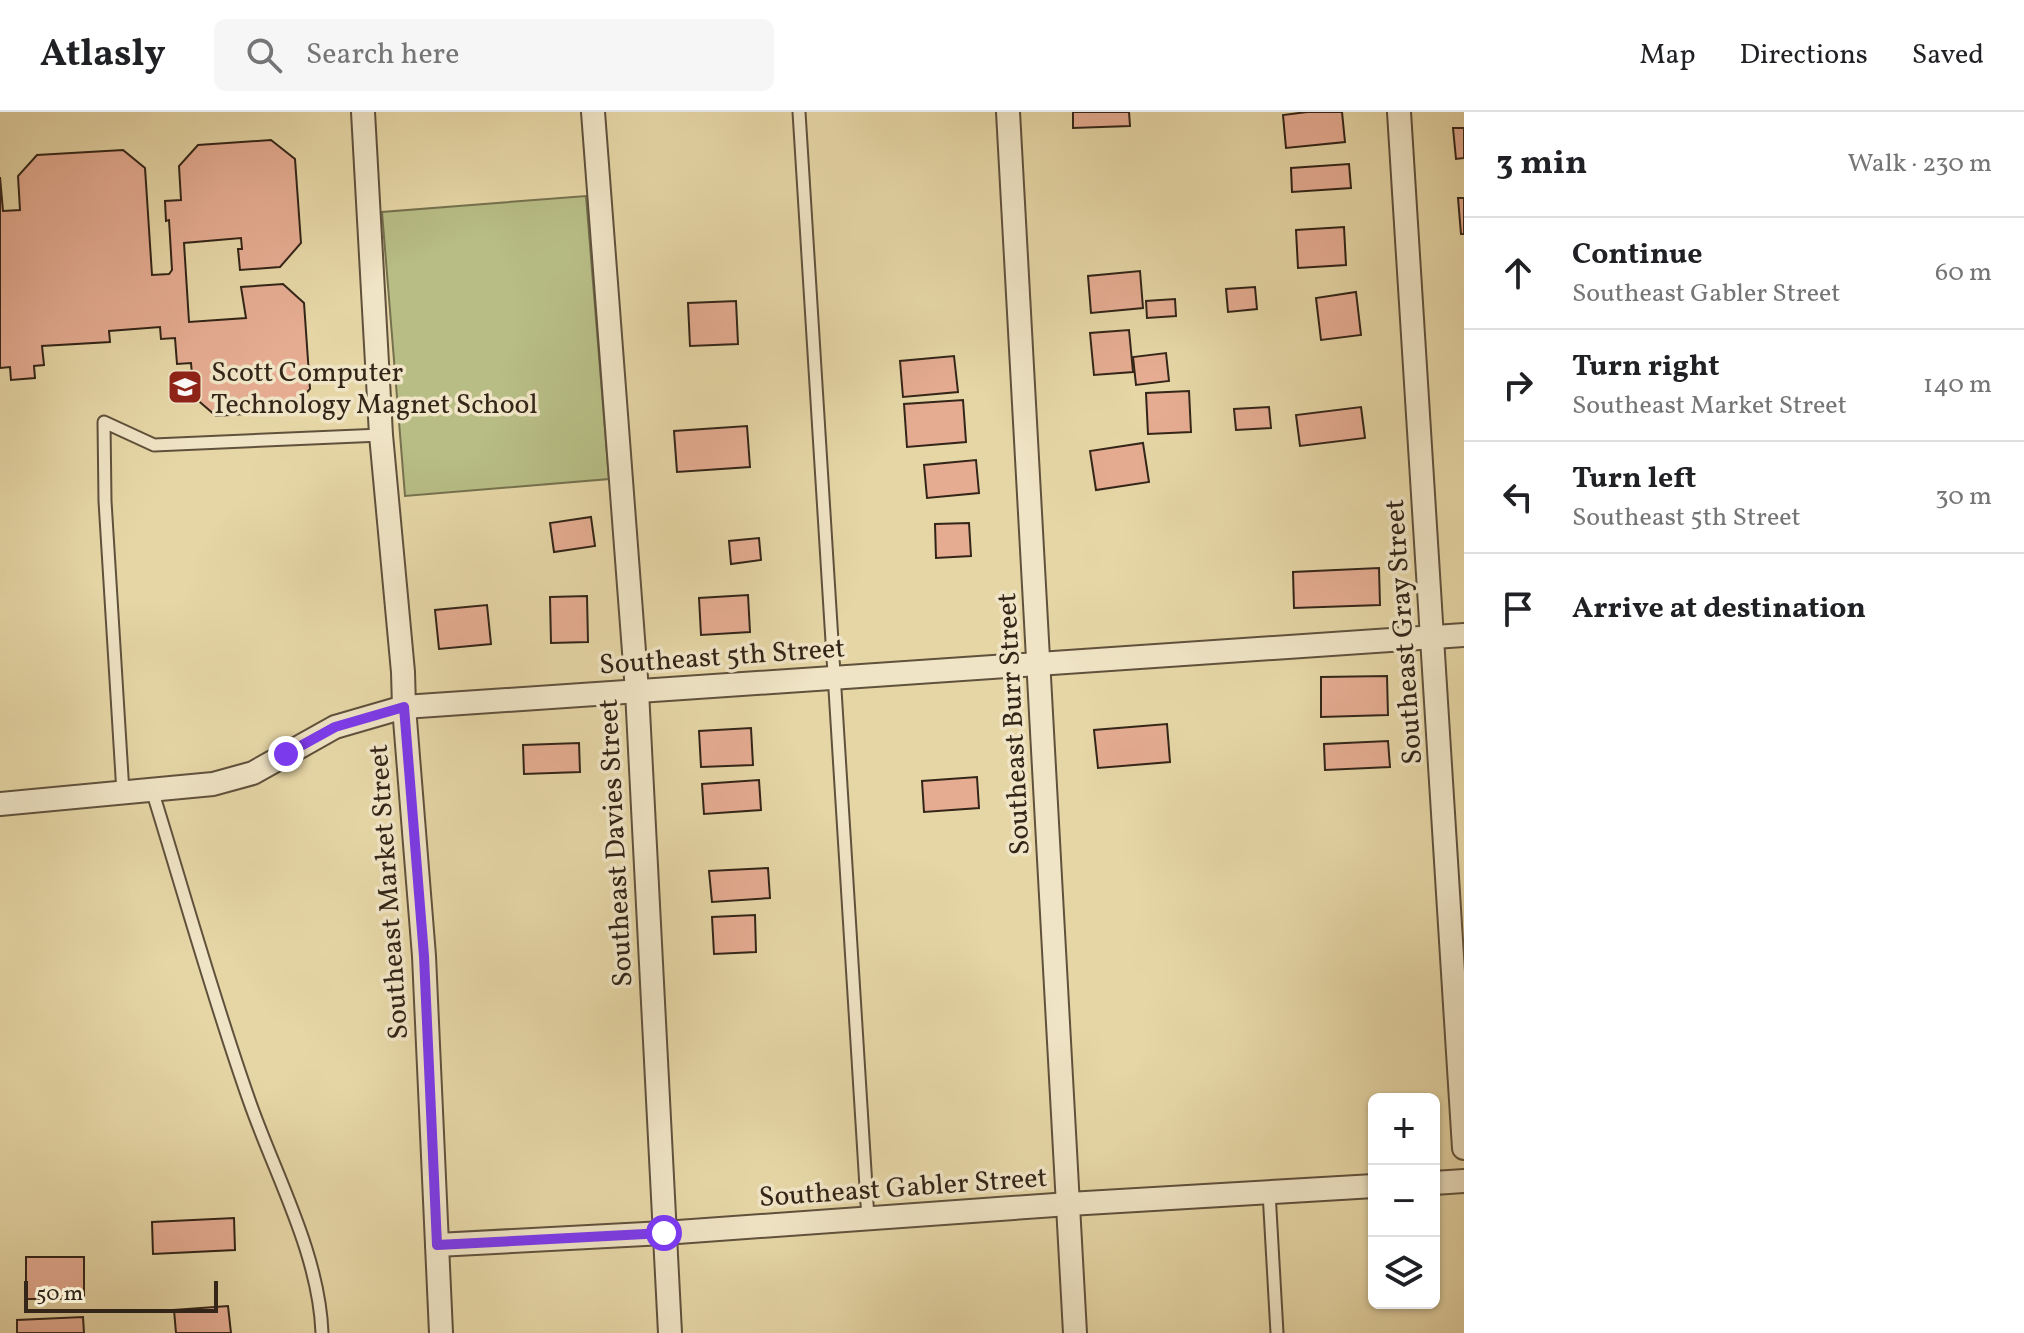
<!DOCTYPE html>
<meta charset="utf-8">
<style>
:root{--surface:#fff;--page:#f6f6f6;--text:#202124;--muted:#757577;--line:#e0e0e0}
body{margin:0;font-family:Vollkorn,serif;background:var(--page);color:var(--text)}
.controls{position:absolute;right:24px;bottom:24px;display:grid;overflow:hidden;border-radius:12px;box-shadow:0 2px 6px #0004}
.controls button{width:72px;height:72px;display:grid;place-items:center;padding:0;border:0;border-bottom:2px solid var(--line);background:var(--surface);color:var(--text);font:40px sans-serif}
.scale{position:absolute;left:24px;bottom:20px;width:194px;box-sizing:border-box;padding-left:8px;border:4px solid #332518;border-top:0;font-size:22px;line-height:28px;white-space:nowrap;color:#332518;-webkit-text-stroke:6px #efe4c5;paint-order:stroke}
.stop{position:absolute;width:24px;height:24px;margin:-18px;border:6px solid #7c3aed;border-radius:50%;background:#fff}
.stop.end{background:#7c3aed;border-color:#fff;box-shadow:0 2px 8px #0008}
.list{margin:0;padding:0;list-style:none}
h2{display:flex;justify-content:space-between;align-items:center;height:104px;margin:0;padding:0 32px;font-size:34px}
h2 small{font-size:26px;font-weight:400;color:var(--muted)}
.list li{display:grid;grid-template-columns:52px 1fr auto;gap:24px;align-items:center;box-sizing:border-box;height:112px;padding:0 32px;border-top:2px solid var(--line)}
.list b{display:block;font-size:30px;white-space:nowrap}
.list p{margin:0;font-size:26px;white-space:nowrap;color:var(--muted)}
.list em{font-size:26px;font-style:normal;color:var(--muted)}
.icon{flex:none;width:44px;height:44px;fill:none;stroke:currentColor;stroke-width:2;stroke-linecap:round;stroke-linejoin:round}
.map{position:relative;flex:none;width:1464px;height:1221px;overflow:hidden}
header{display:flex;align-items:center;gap:48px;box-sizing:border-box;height:112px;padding:0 40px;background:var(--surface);border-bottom:2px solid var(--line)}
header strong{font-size:38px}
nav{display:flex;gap:44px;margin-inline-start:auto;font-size:28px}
.search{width:560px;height:72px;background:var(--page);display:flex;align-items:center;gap:20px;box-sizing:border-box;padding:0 28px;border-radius:12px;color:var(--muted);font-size:30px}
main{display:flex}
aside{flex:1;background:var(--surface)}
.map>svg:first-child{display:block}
.green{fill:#b7bd85;stroke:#75714e;stroke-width:2}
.building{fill:#e5ac92;stroke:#332518;stroke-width:2}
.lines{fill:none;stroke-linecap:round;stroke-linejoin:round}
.lane-casing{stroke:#60513c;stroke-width:15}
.street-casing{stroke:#60513c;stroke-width:26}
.lane{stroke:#efe4c5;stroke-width:11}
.street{stroke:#efe4c5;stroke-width:22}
.route{stroke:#7c3aed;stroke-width:10}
.labels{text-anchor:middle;stroke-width:7;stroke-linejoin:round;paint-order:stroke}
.poi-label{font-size:28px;fill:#332518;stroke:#efe4c5;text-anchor:start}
.street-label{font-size:28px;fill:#332518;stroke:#efe4c5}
</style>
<header>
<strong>Atlasly</strong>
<div class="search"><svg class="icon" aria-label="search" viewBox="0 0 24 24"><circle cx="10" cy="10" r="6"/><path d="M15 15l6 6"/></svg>Search here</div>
<nav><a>Map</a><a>Directions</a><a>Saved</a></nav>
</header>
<main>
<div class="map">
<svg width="1464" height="1221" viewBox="0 0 1464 1221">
<rect width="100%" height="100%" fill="#e6d6a6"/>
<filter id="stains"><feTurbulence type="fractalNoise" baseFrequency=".0025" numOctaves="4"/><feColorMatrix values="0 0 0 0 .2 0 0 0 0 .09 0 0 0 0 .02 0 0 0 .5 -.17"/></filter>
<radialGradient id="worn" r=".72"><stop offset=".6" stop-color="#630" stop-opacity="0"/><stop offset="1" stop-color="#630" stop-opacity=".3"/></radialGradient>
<polygon class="green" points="586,84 609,367 405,384 382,100"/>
<g class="building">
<polygon points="1073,0 1129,0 1130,14 1073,16"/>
<polygon points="1307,0 1342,0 1345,30 1286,36 1283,3"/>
<polygon points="1453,16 1464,16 1464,46 1456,47"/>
<polygon points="271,28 295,47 301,131 280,155 240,158 238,137 242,137 241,126 184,131 189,210 246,206 241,175 283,172 304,191 310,277 290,299 216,304 194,285 191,251 177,252 175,226 161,227 160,215 109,219 110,230 42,234 44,253 34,254 35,266 11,268 10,255 0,256 0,65 3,99 20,98 18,64 37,43 123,38 145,56 152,163 169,162 172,158 169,108 166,109 165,89 181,88 179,54 198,33"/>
<polygon points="1349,52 1351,76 1292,80 1291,56"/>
<polygon points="1458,86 1464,86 1464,122 1461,122"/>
<polygon points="1344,115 1346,153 1298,156 1296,118"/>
<polygon points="1140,159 1143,196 1091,201 1088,164"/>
<polygon points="1255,175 1257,197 1228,200 1226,177"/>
<polygon points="1356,180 1361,223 1321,228 1316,186"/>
<polygon points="1175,187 1176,204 1147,206 1146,189"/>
<polygon points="736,189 738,232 690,234 688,191"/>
<polygon points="1129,218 1133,260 1094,263 1090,221"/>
<polygon points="1166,241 1169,269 1136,273 1133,245"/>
<polygon points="954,244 958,280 903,285 900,249"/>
<polygon points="1189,279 1191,320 1148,322 1146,281"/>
<polygon points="963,288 966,330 907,335 904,292"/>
<polygon points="1269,295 1271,316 1236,318 1234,297"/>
<polygon points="1361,295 1365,326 1300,334 1296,303"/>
<polygon points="747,314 750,355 677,360 674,319"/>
<polygon points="1143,331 1149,370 1096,378 1090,339"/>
<polygon points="976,348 979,381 927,386 924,353"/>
<polygon points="591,405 595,434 554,440 550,411"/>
<polygon points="969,411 971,444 936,446 935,412"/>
<polygon points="759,426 761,448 731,452 729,429"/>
<polygon points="1379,456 1380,493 1294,496 1293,460"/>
<polygon points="748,483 750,520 701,523 699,486"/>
<polygon points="587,484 588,530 551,531 550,485"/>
<polygon points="487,493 491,532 439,537 435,498"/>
<polygon points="1387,564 1388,603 1321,605 1321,565"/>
<polygon points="1167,612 1170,650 1098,656 1094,618"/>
<polygon points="751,616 753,653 701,655 699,619"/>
<polygon points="1388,629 1390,655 1325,658 1324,632"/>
<polygon points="579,631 580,660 524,662 523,633"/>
<polygon points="977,665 979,696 924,700 922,669"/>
<polygon points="759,668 761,698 704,702 702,672"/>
<polygon points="768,756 770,786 712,790 709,759"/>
<polygon points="755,803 756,840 714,842 712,805"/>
<polygon points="234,1106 235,1138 153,1142 152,1110"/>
<rect x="26" y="1145" width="58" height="42"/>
<polygon points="228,1194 231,1221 176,1221 174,1198"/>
<polygon points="83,1205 84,1221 17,1221 17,1208"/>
</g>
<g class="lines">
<defs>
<g id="lane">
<polyline points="799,0 868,1107"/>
<path d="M152 678C184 781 213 886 249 988 275 1063 319 1141 322 1221"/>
<polyline points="123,681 105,389 104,310 154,333 381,323"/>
<polyline points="1269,1080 1277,1221"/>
</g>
<g id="street">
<polyline points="363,0 381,323 403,560 404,595 424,844 441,1221"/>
<polyline points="593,0 637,579 670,1221"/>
<polyline points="1008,0 1075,1221"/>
<polyline points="1399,0 1464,1036"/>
<polyline points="0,692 213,672 253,661 335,615 404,595 1464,523"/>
<polyline points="1434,1071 1464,1069"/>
<polyline points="437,1133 664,1121 1069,1092 1374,1074"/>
</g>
</defs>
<use href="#lane" class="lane-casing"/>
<use href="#street" class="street-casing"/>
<use href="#lane" class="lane"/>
<use href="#street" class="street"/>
</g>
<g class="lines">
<polyline class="route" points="286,642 335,615 404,595 424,844 437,1133 664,1121"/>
</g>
<defs>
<symbol id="school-square" viewBox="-11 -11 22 22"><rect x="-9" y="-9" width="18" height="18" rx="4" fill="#8f2418" stroke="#efe4c5"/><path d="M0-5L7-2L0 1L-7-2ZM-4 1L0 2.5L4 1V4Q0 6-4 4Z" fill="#fff"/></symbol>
</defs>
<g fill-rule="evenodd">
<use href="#school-square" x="165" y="255" width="40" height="40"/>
</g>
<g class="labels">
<g class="poi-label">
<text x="211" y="269">Scott Computer<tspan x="211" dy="32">Technology Magnet School</tspan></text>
</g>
<g class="street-label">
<text transform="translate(1402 520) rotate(-94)" y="10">Southeast Gray Street</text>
<text transform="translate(722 543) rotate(-4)" y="10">Southeast 5th Street</text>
<text transform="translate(1012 612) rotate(-93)" y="10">Southeast Burr Street</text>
<text transform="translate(614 731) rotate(-93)" y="10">Southeast Davies Street</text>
<text transform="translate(387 780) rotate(-94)" y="10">Southeast Market Street</text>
<text transform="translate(903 1074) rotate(-4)" y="10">Southeast Gabler Street</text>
</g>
</g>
<rect width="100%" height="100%" filter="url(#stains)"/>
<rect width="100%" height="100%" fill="url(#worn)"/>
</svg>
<div class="controls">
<button>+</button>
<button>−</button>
<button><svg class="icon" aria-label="layers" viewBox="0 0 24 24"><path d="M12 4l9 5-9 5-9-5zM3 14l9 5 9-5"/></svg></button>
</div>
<div class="scale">50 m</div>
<div class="stop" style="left:664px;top:1121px"></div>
<div class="stop end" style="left:286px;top:642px"></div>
</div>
<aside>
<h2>3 min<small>Walk · 230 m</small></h2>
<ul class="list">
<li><svg class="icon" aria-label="ahead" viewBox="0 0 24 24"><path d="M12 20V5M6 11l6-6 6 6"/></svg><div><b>Continue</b><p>Southeast Gabler Street</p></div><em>60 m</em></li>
<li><svg class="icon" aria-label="right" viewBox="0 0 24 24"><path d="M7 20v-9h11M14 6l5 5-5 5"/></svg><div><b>Turn right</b><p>Southeast Market Street</p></div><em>140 m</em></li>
<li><svg class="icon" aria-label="left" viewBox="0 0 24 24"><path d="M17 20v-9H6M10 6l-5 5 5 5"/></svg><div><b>Turn left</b><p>Southeast 5th Street</p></div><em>30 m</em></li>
<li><svg class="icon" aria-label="arrive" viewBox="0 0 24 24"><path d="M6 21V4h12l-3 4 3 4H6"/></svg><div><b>Arrive at destination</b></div></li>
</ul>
</aside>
</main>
